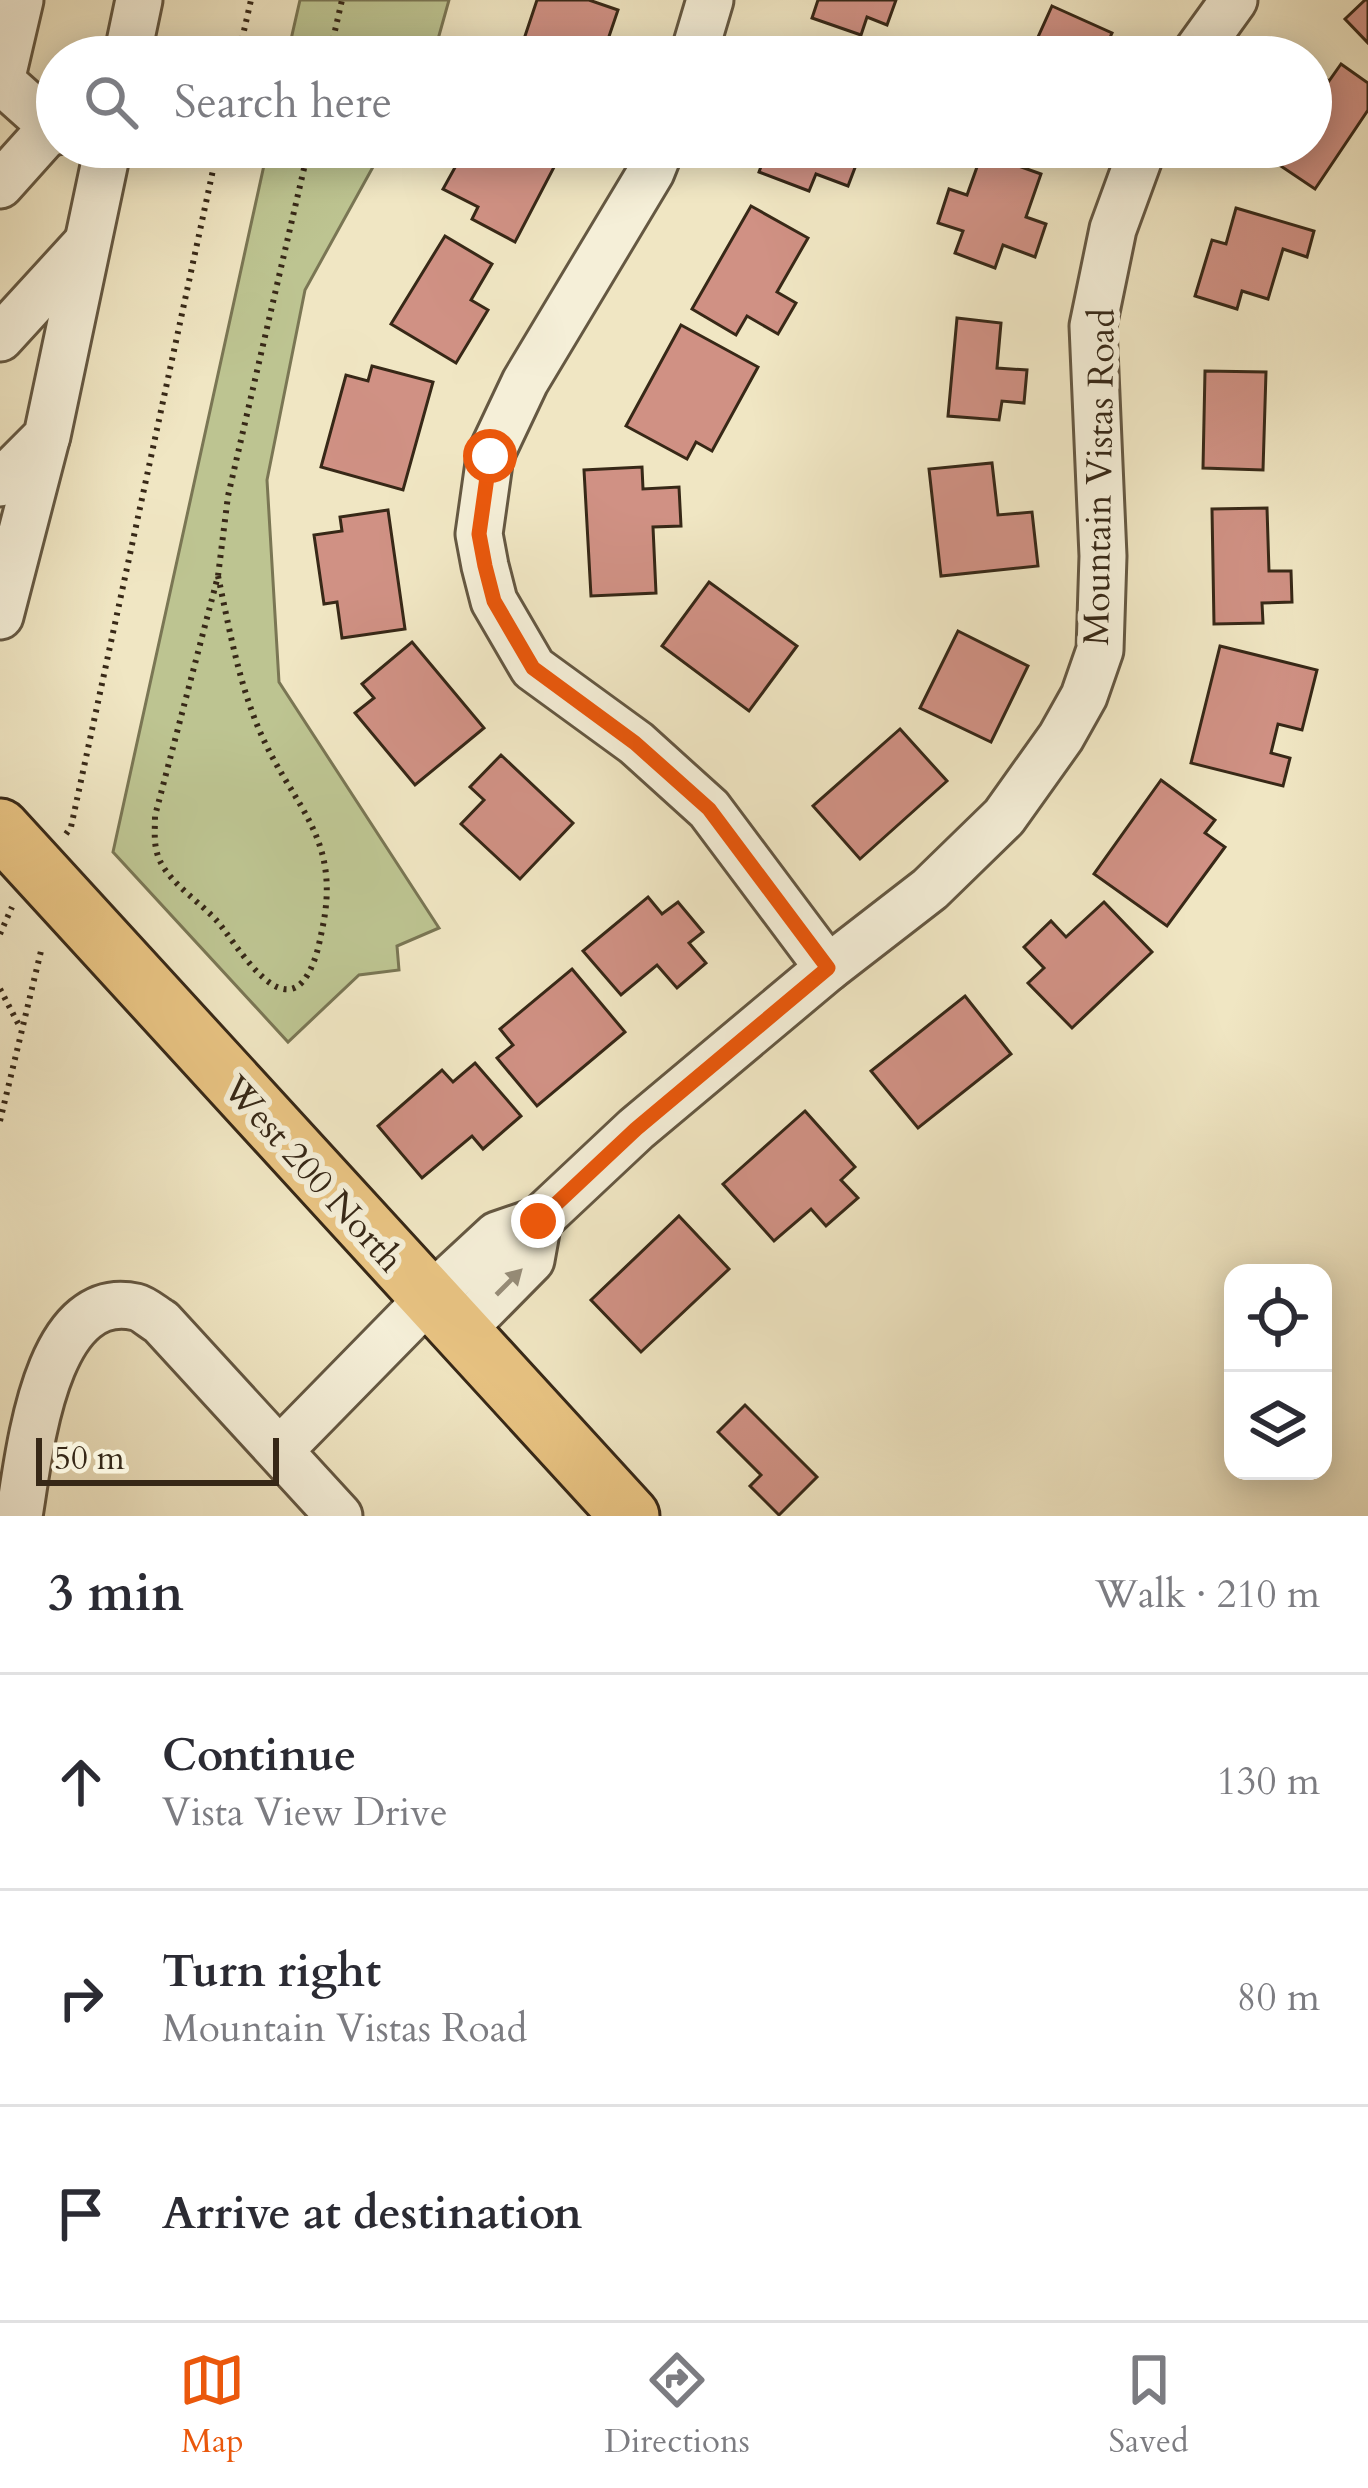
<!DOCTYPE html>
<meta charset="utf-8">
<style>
:root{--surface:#fff;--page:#f7f7f7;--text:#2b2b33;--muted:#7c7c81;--line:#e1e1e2;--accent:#ea580c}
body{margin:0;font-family:Cardo,serif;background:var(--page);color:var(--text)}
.controls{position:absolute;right:36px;bottom:36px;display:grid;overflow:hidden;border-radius:24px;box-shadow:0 6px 30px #0003}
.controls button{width:108px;height:108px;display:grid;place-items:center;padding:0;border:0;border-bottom:3px solid var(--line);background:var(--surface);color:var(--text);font:60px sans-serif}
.scale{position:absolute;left:36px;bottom:30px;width:243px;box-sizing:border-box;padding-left:12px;border:6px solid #372817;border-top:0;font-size:33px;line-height:42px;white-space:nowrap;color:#372817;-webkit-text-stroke:9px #f5efd8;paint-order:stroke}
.stop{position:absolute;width:36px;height:36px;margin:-27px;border:9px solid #ea580c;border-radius:50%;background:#fff}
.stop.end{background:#ea580c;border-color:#fff;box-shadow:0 3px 12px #0008}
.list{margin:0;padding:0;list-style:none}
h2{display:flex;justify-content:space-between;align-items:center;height:156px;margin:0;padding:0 48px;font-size:51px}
h2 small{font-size:39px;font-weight:400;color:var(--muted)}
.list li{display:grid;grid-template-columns:78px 1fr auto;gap:36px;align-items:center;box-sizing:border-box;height:216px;padding:0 48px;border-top:3px solid var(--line)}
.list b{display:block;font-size:45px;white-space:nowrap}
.list p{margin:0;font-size:39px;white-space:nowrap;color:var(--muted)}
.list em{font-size:39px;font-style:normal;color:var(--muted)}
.icon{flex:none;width:66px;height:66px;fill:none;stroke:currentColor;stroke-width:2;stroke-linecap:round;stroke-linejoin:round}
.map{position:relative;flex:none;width:1368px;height:1516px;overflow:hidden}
.search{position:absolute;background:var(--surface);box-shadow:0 6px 30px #0003;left:36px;right:36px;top:36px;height:132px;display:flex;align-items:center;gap:30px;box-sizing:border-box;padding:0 42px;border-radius:66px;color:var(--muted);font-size:45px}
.sheet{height:804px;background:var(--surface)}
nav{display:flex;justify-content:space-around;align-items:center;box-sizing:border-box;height:168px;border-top:3px solid var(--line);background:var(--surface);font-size:33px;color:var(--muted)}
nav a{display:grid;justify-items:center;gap:6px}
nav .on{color:var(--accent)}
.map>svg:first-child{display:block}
.green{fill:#bdc491;stroke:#7a7654;stroke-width:3}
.building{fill:#d09184;stroke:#372817;stroke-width:3}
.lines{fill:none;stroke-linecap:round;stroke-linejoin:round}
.minor-casing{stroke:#655842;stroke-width:51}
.major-casing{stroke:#372817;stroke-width:63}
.path{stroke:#372817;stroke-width:6;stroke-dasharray:3 6;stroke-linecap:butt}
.minor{stroke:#f5efd8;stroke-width:45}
.major{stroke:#e8c382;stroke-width:57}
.oneway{fill:#968c78}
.route{stroke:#ea580c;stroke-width:15}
.labels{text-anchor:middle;stroke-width:12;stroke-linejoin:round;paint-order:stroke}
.street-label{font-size:36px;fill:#372817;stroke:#f5efd8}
</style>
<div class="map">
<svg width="1368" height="1516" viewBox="0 0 1368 1516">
<rect width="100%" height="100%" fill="#f0e6c3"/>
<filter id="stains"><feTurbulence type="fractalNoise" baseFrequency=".00167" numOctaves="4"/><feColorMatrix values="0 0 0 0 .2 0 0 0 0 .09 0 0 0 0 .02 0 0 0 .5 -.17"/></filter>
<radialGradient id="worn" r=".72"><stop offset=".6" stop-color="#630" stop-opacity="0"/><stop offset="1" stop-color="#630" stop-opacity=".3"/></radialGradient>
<g class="green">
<polygon points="300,0 449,0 433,57 287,57"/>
<polygon points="268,147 384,147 305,290 267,480 279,682 439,928 397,946 399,970 359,975 288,1042 113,852"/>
</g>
<g class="building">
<polygon points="537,0 589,0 618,10 602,57 518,57"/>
<polygon points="818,0 896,0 887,25 867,17 861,35 812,18"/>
<polygon points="1365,0 1368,0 1368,43 1345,19"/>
<polygon points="1052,6 1112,33 1101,57 1029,57"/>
<polygon points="1341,64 1368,83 1368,110 1315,189 1254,148 1311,147 1311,69 1329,81"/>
<polygon points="496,147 564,148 515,242 472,219 478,207 443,189 463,153 486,165"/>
<polygon points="768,147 842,147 841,150 859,157 848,186 816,174 809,191 759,172"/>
<polygon points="982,153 1041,174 1026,217 1046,224 1035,257 1003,245 995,268 955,253 963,231 938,223 949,189 967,195"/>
<polygon points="751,206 808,238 777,292 796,303 778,334 747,316 736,335 692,309"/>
<polygon points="1236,208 1314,231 1307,257 1283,249 1268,299 1242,291 1237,309 1195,296 1212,240 1226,244"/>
<polygon points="445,236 492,264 471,300 488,310 456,363 391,324"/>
<polygon points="957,318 1001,323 997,368 1027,370 1024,403 1002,401 999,420 948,416"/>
<polygon points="681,325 758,367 712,451 696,442 687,459 626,426"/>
<polygon points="372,366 433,382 403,490 321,467 346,375 368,381"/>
<polygon points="1205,371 1266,372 1263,470 1203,468"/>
<polygon points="992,463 998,515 1032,512 1038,566 941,576 929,469"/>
<polygon points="642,467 643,489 679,487 681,526 653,527 656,593 591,596 584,470"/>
<polygon points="1267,508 1269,571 1291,571 1292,602 1262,603 1263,623 1214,624 1212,509"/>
<polygon points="388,510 405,629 342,638 337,602 324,604 314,535 342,531 340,517"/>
<polygon points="709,582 797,646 749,711 662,646"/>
<polygon points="958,631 1028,666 991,742 920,708"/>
<polygon points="412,642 484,728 415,785 355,713 374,698 362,684"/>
<polygon points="1220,646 1317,670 1302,730 1278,724 1271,753 1290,758 1283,786 1191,763"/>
<polygon points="900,729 947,781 860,859 813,806"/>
<polygon points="501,755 573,823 520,879 461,824 484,800 470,787"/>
<polygon points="1161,780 1215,820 1205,833 1225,847 1167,926 1094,874"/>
<polygon points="648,897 662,914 678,902 703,932 689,943 706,963 677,988 657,965 621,995 583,951"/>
<polygon points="1104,902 1152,952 1072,1028 1028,983 1044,968 1024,947 1051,921 1066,937"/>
<polygon points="572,969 625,1032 537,1106 497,1058 513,1045 500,1029"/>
<polygon points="965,996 1011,1054 918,1128 871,1071"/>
<polygon points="475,1063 521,1116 483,1149 472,1136 422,1178 378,1126 442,1070 453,1082"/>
<polygon points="805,1111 855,1167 841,1180 858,1198 826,1226 811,1209 774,1241 723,1184"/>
<polygon points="679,1216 729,1269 641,1352 591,1300"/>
<polygon points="745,1405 817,1477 779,1515 750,1486 761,1475 718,1432"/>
</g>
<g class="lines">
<defs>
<g id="minor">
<polyline points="20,0 1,81 57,131"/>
<polyline points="127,57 139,0"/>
<polyline points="693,57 710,0"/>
<polyline points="1193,57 1234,0"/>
<polyline points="661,147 651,172 525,382 490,456 479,534 485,566 494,601 533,668 636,743 709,809 828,968"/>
<polyline points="0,185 52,127"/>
<polyline points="0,338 87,243"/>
<polyline points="0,483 47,436 108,147"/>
<polyline points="0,616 46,439"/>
<polyline points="460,1332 531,1260 538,1221"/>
<polyline points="281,1449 429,1298 497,1235 538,1221 636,1129 828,968 930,889 1004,817 1061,737 1084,696 1100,650 1103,556 1093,326 1113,229 1143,147"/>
<path d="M19 1516C29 1458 44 1286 136 1307 144 1309 154 1318 161 1322L339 1516"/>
</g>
<polyline id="major" points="0,828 630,1516"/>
</defs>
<use href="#minor" class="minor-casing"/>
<use href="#major" class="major-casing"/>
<g class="path">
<polyline points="238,57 251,0"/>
<polyline points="329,57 342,0"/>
<path d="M218 576C229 627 238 679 258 727 290 805 343 835 322 930 319 945 316 960 308 974 280 1023 235 941 217 921 200 902 171 884 160 861 153 846 155 832 155 816L218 576 228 496 309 147"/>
<polyline points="66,834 71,827 218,147"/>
<polyline points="0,934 12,907"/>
<polyline points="0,989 20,1027"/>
<polyline points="0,1121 41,951"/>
</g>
<use href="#minor" class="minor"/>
<use href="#major" class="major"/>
</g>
<defs><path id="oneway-solid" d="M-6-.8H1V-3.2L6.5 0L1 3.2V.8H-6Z" transform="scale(3)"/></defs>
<use class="oneway" href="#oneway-solid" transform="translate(509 1282) rotate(-45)"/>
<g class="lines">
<polyline class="route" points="490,456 479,534 485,566 494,601 533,668 635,743 709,809 828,968 636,1129 538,1221"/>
</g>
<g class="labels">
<g class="street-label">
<text transform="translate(1098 477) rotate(-89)" y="13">Mountain Vistas Road</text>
<text transform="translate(314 1173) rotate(48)" y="13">West 200 North</text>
</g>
</g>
<rect width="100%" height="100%" filter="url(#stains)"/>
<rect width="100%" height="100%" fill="url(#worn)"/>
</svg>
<div class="controls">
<button><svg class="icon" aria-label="locate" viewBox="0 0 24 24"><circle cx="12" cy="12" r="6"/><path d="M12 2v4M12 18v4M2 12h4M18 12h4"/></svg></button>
<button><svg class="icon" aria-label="layers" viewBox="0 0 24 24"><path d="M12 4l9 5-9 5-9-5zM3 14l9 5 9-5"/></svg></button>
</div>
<div class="scale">50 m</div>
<div class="stop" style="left:490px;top:456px"></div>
<div class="stop end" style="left:538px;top:1221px"></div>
<div class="search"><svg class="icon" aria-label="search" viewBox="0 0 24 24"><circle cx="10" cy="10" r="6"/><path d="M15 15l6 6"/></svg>Search here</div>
</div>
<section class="sheet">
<h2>3 min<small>Walk · 210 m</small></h2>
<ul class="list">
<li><svg class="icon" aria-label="ahead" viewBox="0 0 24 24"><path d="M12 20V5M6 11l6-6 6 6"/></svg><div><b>Continue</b><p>Vista View Drive</p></div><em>130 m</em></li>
<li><svg class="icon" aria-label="right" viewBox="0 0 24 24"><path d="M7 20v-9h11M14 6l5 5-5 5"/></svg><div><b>Turn right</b><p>Mountain Vistas Road</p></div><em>80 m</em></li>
<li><svg class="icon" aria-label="arrive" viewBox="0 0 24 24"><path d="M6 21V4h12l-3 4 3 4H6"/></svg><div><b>Arrive at destination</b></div></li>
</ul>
</section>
<nav>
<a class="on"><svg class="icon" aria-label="map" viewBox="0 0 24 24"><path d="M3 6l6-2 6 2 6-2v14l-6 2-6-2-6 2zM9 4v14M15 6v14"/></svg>Map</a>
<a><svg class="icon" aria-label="directions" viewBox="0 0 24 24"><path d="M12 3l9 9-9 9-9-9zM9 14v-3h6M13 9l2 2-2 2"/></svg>Directions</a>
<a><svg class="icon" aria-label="saved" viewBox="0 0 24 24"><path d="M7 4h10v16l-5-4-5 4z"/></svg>Saved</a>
</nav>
